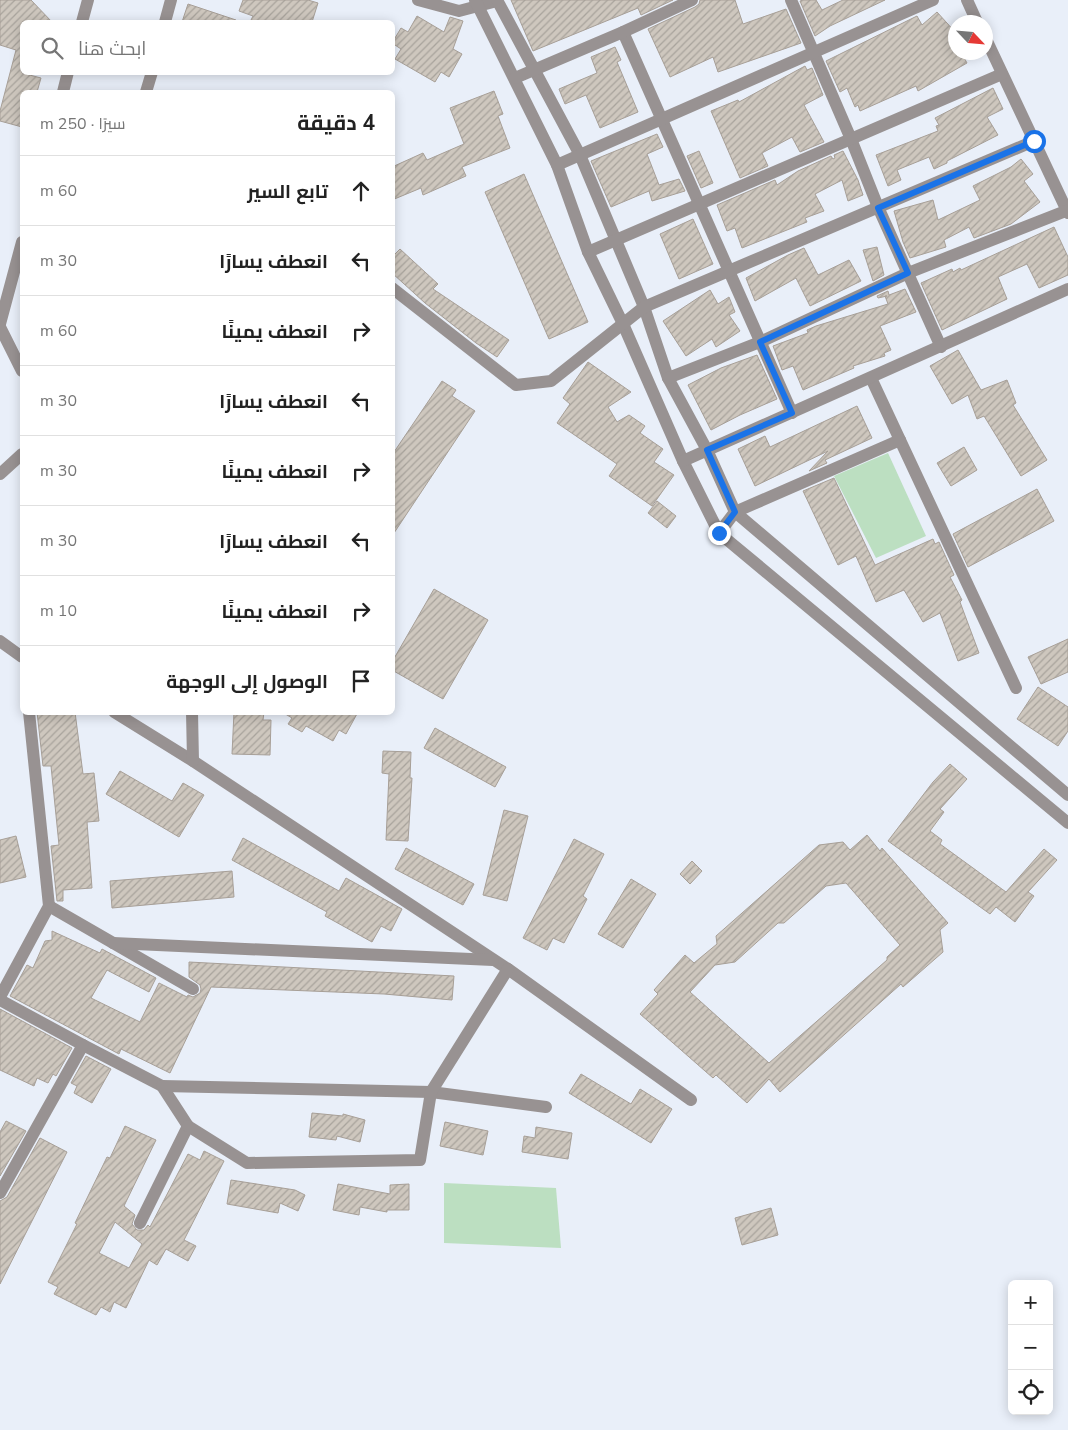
<!DOCTYPE html>
<html lang="ar">
<meta charset="utf-8">
<style>
:root{--surface:#fff;--page:#f6f6f6;--text:#222;--muted:#767676;--line:#e0e0e0}
body{margin:0;font-family:"Nunito Sans",Cairo,sans-serif;background:var(--page);color:var(--text);direction:rtl}
.controls{position:absolute;right:15px;bottom:15px;display:grid;overflow:hidden;border-radius:8px;box-shadow:0 2px 12px #0003}
.controls button{width:45px;height:45px;display:grid;place-items:center;padding:0;border:0;border-bottom:1px solid var(--line);background:var(--surface);color:var(--text);font:25px sans-serif}
.compass{position:absolute;left:948px;top:15px;width:45px;height:45px;border-radius:50%;background:var(--surface);box-shadow:0 2px 12px #0003;rotate:116deg}
.stop{position:absolute;width:15px;height:15px;margin:-11px;border:4px solid #1a73e8;border-radius:50%;background:#fff}
.stop.end{background:#1a73e8;border-color:#fff;box-shadow:0 1px 5px #0008}
.list{margin:0;padding:0;list-style:none}
h2{display:flex;justify-content:space-between;align-items:center;height:65px;margin:0;padding:0 20px;font-size:21px}
h2 small{font-size:16px;font-weight:400;color:var(--muted)}
.list li{display:grid;grid-template-columns:32px 1fr auto;gap:15px;align-items:center;box-sizing:border-box;height:70px;padding:0 20px;border-top:1px solid var(--line)}
.list b{display:block;font-size:19px;white-space:nowrap}
.list em{font-size:16px;font-style:normal;color:var(--muted)}
.icon{flex:none;width:28px;height:28px;fill:none;stroke:currentColor;stroke-width:2;stroke-linecap:round;stroke-linejoin:round}
.map{position:relative;flex:none;width:1068px;height:1430px;overflow:hidden;direction:ltr}
.search{position:absolute;background:var(--surface);box-shadow:0 2px 12px #0003;left:20px;top:20px;width:375px;height:55px;display:flex;align-items:center;gap:12px;box-sizing:border-box;padding:0 18px;border-radius:8px;color:var(--muted);font-size:19px}
.panel{position:absolute;background:var(--surface);box-shadow:0 2px 12px #0003;left:20px;top:90px;width:375px;height:625px;border-radius:8px;direction:rtl}
.map>svg:first-child{display:block}
.green{fill:#bcdfc1}
.building{fill:url(#building-hatch);stroke:#a79f97;fill-rule:evenodd}
.lines{fill:none;stroke-linecap:round;stroke-linejoin:round}
.minor{stroke:#989292;stroke-width:12}
.route{stroke:#1a73e8;stroke-width:6}
</style>
<div class="map">
<svg width="1068" height="1430" viewBox="0 0 1068 1430">
<defs>
<pattern id="building-hatch" width="6" height="6" patternUnits="userSpaceOnUse" patternTransform="scale(1.25)"><rect width="6" height="6" fill="#cec7be"/><path d="M-1 1l2-2M0 6l6-6M5 7l2-2" fill="none" stroke="#a8a39c"/></pattern>
</defs>
<rect width="100%" height="100%" fill="#e9eff9"/>
<g class="green">
<polygon points="888,453 926,536 876,558 834,476"/>
<polygon points="444,1183 556,1188 561,1248 444,1243"/>
</g>
<g class="building">
<polygon points="0,0 31,0 52,22 22,22 22,73 41,78 37,92 22,92 22,127 0,121 0,111 16,50 0,45"/>
<polygon points="243,0 308,0 318,3 312,22 261,22 251,20 253,16 239,11"/>
<polygon points="511,0 673,0 641,15 638,8 533,51"/>
<polygon points="700,0 735,0 743,24 786,9 801,43 718,72 713,57 670,77 648,29 695,7 699,4"/>
<polygon points="803,0 816,0 822,10 843,0 885,0 830,26 815,36 800,1"/>
<polygon points="188,4 236,20 236,22 182,22"/>
<polygon points="937,12 956,33 956,52 961,52 967,63 918,91 916,86 860,111 858,105 855,107 847,88 840,92 826,61 917,16 922,25"/>
<polygon points="417,16 444,32 450,17 463,21 453,49 462,54 449,77 441,72 435,82 395,59 401,49 392,43 401,28 408,32"/>
<polygon points="615,47 621,60 617,62 638,112 600,128 586,95 565,104 559,89 597,73 591,57"/>
<polygon points="805,66 807,70 812,68 823,95 804,105 824,142 800,152 792,137 762,153 768,166 740,178 711,111 738,100 739,102"/>
<polygon points="993,88 1003,109 987,117 998,135 947,161 947,163 934,169 929,157 897,170 901,180 888,186 876,155 938,131 936,126 939,125 935,118"/>
<polygon points="494,91 503,114 498,116 510,148 462,167 466,176 423,195 421,188 392,200 392,167 423,153 427,160 464,144 450,108"/>
<polygon points="657,134 663,147 647,154 659,185 679,179 685,191 652,201 649,191 611,207 591,161"/>
<polygon points="699,151 713,183 701,188 687,156"/>
<polygon points="843,151 858,180 863,195 848,201 842,180 815,194 824,211 805,218 807,222 742,248 735,228 727,231 717,205 775,180 777,185 798,171 831,156 833,159 835,158 834,155"/>
<polygon points="1021,159 1033,174 1024,181 1040,202 1011,224 974,238 969,227 944,240 946,247 910,258 903,242 894,211 933,200 938,220 980,200 973,186 1011,167"/>
<polygon points="524,174 588,322 549,339 485,192"/>
<polygon points="693,219 713,264 679,279 660,234"/>
<polygon points="1054,227 1068,257 1068,275 1039,288 1027,264 998,277 1007,299 942,330 921,283 952,269 953,272 960,268 961,270"/>
<polygon points="877,247 884,275 873,281 863,250"/>
<polygon points="804,248 818,275 849,260 861,281 810,306 796,278 755,301 746,278 788,255"/>
<polygon points="400,249 438,284 433,289 509,340 497,357 476,343 425,303 392,273 392,257"/>
<polygon points="905,289 916,312 880,326 891,350 884,353 885,356 853,366 854,368 803,390 793,366 782,370 773,346 808,333 807,330 816,326 888,304 885,296 887,296 878,298 877,296 888,291 889,295"/>
<polygon points="710,290 718,304 729,297 735,312 729,315 740,331 716,347 712,339 686,356 663,321"/>
<polygon points="958,350 981,390 1007,380 1016,403 1013,405 1047,460 1021,476 984,416 977,419 968,395 952,404 930,366"/>
<polygon points="757,355 777,399 740,415 711,430 688,385 721,368"/>
<polygon points="588,362 631,392 608,407 617,422 629,415 645,426 640,433 663,449 654,462 674,475 652,506 609,476 617,464 557,423 570,404 563,398"/>
<polygon points="442,381 456,390 452,396 475,411 392,536 392,455"/>
<polygon points="857,406 872,438 825,460 827,463 809,471 828,451 755,486 738,449 765,436 770,447"/>
<polygon points="964,447 977,470 951,486 937,463"/>
<polygon points="834,478 875,565 933,539 935,544 939,542 954,575 950,577 962,600 960,602 979,653 958,661 940,613 923,622 904,590 876,602 856,556 838,565 803,491"/>
<polygon points="1037,489 1054,521 968,567 953,534"/>
<polygon points="657,501 676,516 667,528 648,513"/>
<polygon points="434,589 488,620 443,699 392,670 392,662"/>
<polygon points="1068,639 1068,672 1041,684 1028,657"/>
<polygon points="1038,687 1068,707 1068,731 1058,746 1017,719"/>
<polygon points="37,712 75,712 83,774 94,773 99,821 87,822 92,888 63,890 63,901 57,901 51,846 59,845 51,766 43,766"/>
<polygon points="234,712 264,712 263,720 271,720 270,755 232,754"/>
<polygon points="282,712 358,712 346,734 339,730 333,741 306,726 302,732 288,724 292,718"/>
<polygon points="435,728 506,767 495,787 424,748"/>
<polygon points="383,751 411,752 410,778 412,778 408,841 386,840 389,774 382,773"/>
<polygon points="950,764 967,779 940,809 944,812 930,831 942,840 940,844 1006,892 1044,849 1057,860 1028,892 1034,896 1015,922 996,907 990,914 888,841 933,782"/>
<polygon points="120,771 172,801 183,783 204,795 179,837 106,794"/>
<polygon points="504,810 528,816 507,901 483,895"/>
<path d="M867 835 880 851 882 848 948 923 940 930 943 952 903 987 901 984 780 1092 769 1079 747 1103 716 1075 713 1078 640 1014 658 994 654 990 685 955 694 963 717 944 716 936 819 845 843 842 850 850ZM846 883 900 945 887 957V960L769 1063 690 992 715 965 735 962 778 923H784L826 886Z"/>
<polygon points="16,836 26,877 0,883 0,840"/>
<polygon points="243,838 339,891 346,878 402,909 391,931 381,926 372,942 325,916 327,912 232,860"/>
<polygon points="574,839 604,854 583,896 587,899 564,943 553,938 547,950 523,938"/>
<polygon points="406,848 474,884 463,905 395,869"/>
<polygon points="692,861 702,871 690,884 680,874"/>
<polygon points="232,871 234,897 112,908 110,881"/>
<polygon points="631,879 656,894 623,948 598,934"/>
<polygon points="52,931 100,953 102,949 156,978 149,992 107,970 91,998 140,1022 159,983 187,997 188,995 193,997 200,993 201,989 200,985 189,977 189,962 454,976 452,1000 384,994 211,987 170,1073 121,1049 119,1054 10,996 27,965 33,968 45,941 52,940"/>
<polygon points="0,1009 72,1048 56,1076 53,1074 48,1083 37,1078 34,1086 0,1070"/>
<polygon points="86,1056 111,1069 92,1103 74,1093 77,1086 71,1083"/>
<polygon points="581,1074 631,1104 640,1089 672,1109 651,1143 569,1093"/>
<polygon points="312,1113 343,1116 343,1114 365,1120 360,1142 337,1136 336,1140 309,1137"/>
<polygon points="6,1121 26,1131 0,1176 0,1132"/>
<polygon points="445,1122 488,1131 483,1155 440,1146"/>
<path d="M125 1126 156 1140 124 1206 135 1215 132 1224 137 1230H144L148 1225 150 1227 188 1154 200 1160 204 1151 224 1161 184 1240 196 1246 188 1261 166 1249 157 1265 149 1260 126 1308 114 1302 110 1312 101 1307 96 1315 54 1294 58 1287 48 1282 77 1224 75 1223 107 1157 110 1158ZM115 1222 142 1244 129 1268 99 1253Z"/>
<polygon points="536,1127 572,1133 568,1159 522,1152 524,1136 535,1138"/>
<polygon points="40,1138 67,1152 0,1284 0,1201 7,1197"/>
<polygon points="231,1180 295,1190 305,1195 298,1211 280,1203 278,1213 227,1204"/>
<polygon points="338,1184 390,1194 390,1185 409,1184 409,1210 387,1210 387,1212 360,1207 359,1215 333,1210"/>
<polygon points="771,1208 778,1235 742,1245 735,1218"/>
</g>
<g class="lines">
<g class="minor">
<polyline points="418,0 459,11 497,1"/>
<polyline points="475,0 557,165 588,252 623,324 683,461 719,533 1068,823"/>
<polyline points="497,0 580,155 644,307 668,378 707,450 735,512 1068,795"/>
<polyline points="791,0 851,139 878,207 941,347"/>
<polyline points="967,0 977,22"/>
<polyline points="82,22 88,0"/>
<polyline points="165,22 171,0"/>
<polyline points="623,32 792,413"/>
<polyline points="986,39 1068,213"/>
<polyline points="515,78 623,32 692,0"/>
<polyline points="63,92 68,72"/>
<polyline points="146,92 152,72"/>
<polyline points="557,165 933,0"/>
<polyline points="588,252 1002,74"/>
<polyline points="392,288 516,385 551,381 644,307 1034,141"/>
<polyline points="0,324 22,242"/>
<polyline points="0,327 22,371"/>
<polyline points="668,378 760,342 908,273 1068,210"/>
<polyline points="871,378 1016,688"/>
<polyline points="683,461 1068,289"/>
<polyline points="0,474 22,454"/>
<polyline points="719,533 735,512 900,440"/>
<polyline points="0,641 22,657"/>
<polyline points="114,712 193,761 508,969 691,1100"/>
<polyline points="192,712 193,761"/>
<polyline points="49,906 193,989"/>
<polyline points="113,943 493,960"/>
<polyline points="0,997 49,906 29,712"/>
<polyline points="0,1000 83,1045 162,1086 188,1126 140,1223"/>
<polyline points="162,1086 431,1092 546,1107"/>
<polyline points="188,1126 247,1163 420,1160 431,1092 508,969"/>
<polyline points="0,1193 83,1045"/>
</g>
</g>
<g class="lines">
<polyline class="route" points="719,533 735,512 707,450 792,413 760,342 908,273 878,208 1034,141"/>
</g>
</svg>
<div class="controls">
<button>+</button>
<button>−</button>
<button><svg class="icon" aria-label="locate" viewBox="0 0 24 24"><circle cx="12" cy="12" r="6"/><path d="M12 2v4M12 18v4M2 12h4M18 12h4"/></svg></button>
</div>
<svg class="compass" viewBox="-18 -18 36 36"><path d="M0-13l5 13h-10z" fill="#e53935"/><path d="M0 13l5-13h-10z" fill="#767676"/></svg>
<div class="stop" style="left:1034px;top:141px"></div>
<div class="stop end" style="left:719px;top:533px"></div>
<div class="search"><svg class="icon" aria-label="search" viewBox="0 0 24 24"><circle cx="10" cy="10" r="6"/><path d="M15 15l6 6"/></svg>ابحث هنا</div>
<section class="panel">
<h2>4 دقيقة<small>سيرًا · 250 m</small></h2>
<ul class="list">
<li><svg class="icon" aria-label="ahead" viewBox="0 0 24 24"><path d="M12 20V5M6 11l6-6 6 6"/></svg><div><b>تابع السير</b></div><em>60 m</em></li>
<li><svg class="icon" aria-label="left" viewBox="0 0 24 24"><path d="M17 20v-9H6M10 6l-5 5 5 5"/></svg><div><b>انعطف يسارًا</b></div><em>30 m</em></li>
<li><svg class="icon" aria-label="right" viewBox="0 0 24 24"><path d="M7 20v-9h11M14 6l5 5-5 5"/></svg><div><b>انعطف يمينًا</b></div><em>60 m</em></li>
<li><svg class="icon" aria-label="left" viewBox="0 0 24 24"><path d="M17 20v-9H6M10 6l-5 5 5 5"/></svg><div><b>انعطف يسارًا</b></div><em>30 m</em></li>
<li><svg class="icon" aria-label="right" viewBox="0 0 24 24"><path d="M7 20v-9h11M14 6l5 5-5 5"/></svg><div><b>انعطف يمينًا</b></div><em>30 m</em></li>
<li><svg class="icon" aria-label="left" viewBox="0 0 24 24"><path d="M17 20v-9H6M10 6l-5 5 5 5"/></svg><div><b>انعطف يسارًا</b></div><em>30 m</em></li>
<li><svg class="icon" aria-label="right" viewBox="0 0 24 24"><path d="M7 20v-9h11M14 6l5 5-5 5"/></svg><div><b>انعطف يمينًا</b></div><em>10 m</em></li>
<li><svg class="icon" aria-label="arrive" viewBox="0 0 24 24"><path d="M6 21V4h12l-3 4 3 4H6"/></svg><div><b>الوصول إلى الوجهة</b></div></li>
</ul>
</section>
</div>
